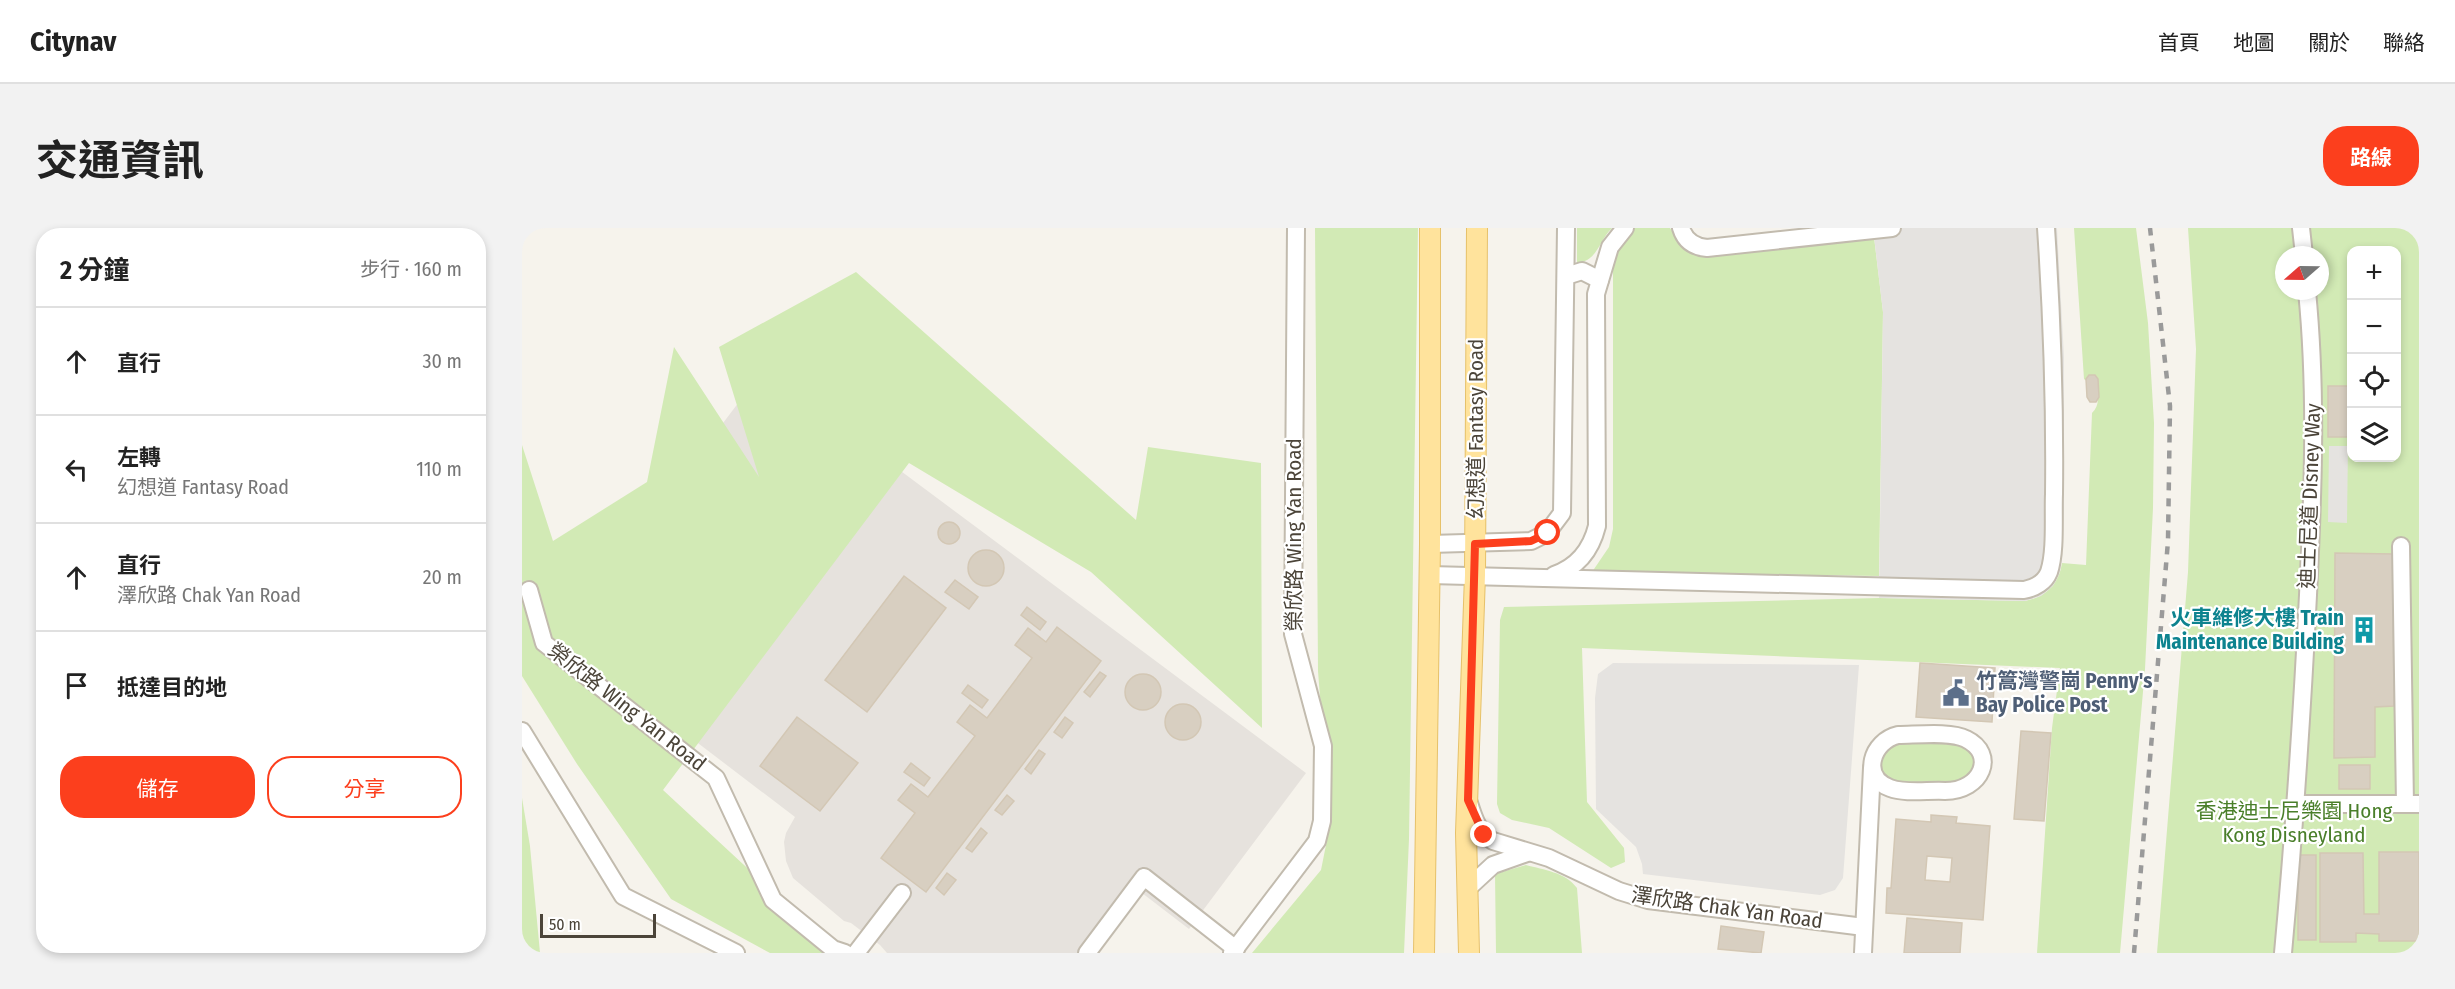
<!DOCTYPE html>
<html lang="zh-TW">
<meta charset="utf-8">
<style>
:root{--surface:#fff;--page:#f2f2f2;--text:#222;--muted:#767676;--line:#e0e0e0;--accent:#fc3f1d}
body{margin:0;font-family:"Fira Sans Condensed","Noto Sans TC",sans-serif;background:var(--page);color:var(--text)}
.controls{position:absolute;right:18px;top:18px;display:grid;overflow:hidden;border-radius:12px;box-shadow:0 3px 9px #0003}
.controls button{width:54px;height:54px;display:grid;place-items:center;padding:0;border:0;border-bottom:2px solid var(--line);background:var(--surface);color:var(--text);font:30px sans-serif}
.compass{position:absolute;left:1753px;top:18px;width:54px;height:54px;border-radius:50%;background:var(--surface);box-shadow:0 3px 9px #0003;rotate:250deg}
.scale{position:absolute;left:18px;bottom:15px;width:116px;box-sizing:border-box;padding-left:6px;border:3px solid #4b4439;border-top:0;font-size:16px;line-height:21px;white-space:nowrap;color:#4b4439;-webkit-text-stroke:4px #fff;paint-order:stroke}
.stop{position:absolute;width:18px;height:18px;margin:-14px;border:4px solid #fc3f1d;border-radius:50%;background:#fff}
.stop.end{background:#fc3f1d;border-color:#fff;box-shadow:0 2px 6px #0008}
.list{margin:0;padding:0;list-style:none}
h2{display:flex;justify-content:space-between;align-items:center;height:78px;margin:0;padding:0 24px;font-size:26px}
h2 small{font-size:20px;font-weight:400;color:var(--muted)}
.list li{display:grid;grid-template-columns:39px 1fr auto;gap:18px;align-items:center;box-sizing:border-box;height:108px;padding:0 24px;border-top:2px solid var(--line)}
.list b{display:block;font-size:22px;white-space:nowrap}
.list p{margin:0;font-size:20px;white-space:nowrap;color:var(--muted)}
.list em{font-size:20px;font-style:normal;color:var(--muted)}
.actions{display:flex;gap:12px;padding:18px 24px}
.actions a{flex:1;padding:14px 0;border:2px solid var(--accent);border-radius:24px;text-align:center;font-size:21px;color:var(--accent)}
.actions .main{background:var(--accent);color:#fff}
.icon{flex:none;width:33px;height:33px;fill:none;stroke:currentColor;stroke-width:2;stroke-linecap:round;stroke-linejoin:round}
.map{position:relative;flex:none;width:1897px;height:725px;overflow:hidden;border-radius:24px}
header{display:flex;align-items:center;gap:36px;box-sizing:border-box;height:84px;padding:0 30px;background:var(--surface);border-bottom:2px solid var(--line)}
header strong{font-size:28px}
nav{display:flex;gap:33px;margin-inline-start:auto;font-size:21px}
.intro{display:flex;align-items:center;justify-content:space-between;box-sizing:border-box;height:144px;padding:0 36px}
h1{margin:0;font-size:42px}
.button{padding:15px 27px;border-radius:24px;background:var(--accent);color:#fff;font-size:21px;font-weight:700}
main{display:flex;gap:36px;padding:0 36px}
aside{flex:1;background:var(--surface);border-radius:24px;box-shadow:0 3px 9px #0003}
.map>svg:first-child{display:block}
.industrial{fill:#e6e2dd}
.green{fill:#d2eab5;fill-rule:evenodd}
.parking{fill:#e5e3e0}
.building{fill:#d8cfc1;stroke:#d3c7b4;stroke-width:1.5;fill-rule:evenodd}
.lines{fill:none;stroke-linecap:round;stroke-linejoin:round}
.minor-casing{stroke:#c2bbae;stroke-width:20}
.major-casing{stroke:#e6c16a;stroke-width:22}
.minor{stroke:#fff;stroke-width:16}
.major{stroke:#ffe39c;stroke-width:20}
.rail{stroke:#9a9a9a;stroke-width:4.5;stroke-dasharray:8 8;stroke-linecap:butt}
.route{stroke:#fc3f1d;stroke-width:8}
.labels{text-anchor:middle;stroke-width:4.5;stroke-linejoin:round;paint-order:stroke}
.street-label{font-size:21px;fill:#4b4439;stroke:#fff}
.culture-label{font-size:21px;font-weight:bold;fill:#0d838f;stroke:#fff;text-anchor:end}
.service-label{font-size:21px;font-weight:bold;fill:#4e5e75;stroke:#fff;text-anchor:start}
.park-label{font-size:21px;fill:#4a7f2a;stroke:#fff}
</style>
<header>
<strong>Citynav</strong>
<nav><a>首頁</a><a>地圖</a><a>關於</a><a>聯絡</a></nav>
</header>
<div class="intro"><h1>交通資訊</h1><a class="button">路線</a></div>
<main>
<aside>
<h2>2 分鐘<small>步行 · 160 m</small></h2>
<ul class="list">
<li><svg class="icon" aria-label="ahead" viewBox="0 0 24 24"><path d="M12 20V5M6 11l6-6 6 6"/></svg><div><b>直行</b></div><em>30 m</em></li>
<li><svg class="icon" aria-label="left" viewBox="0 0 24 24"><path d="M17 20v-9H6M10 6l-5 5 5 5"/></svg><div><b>左轉</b><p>幻想道 Fantasy Road</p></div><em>110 m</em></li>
<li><svg class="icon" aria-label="ahead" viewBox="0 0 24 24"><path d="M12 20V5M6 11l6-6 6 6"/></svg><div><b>直行</b><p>澤欣路 Chak Yan Road</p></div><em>20 m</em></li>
<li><svg class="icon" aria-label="arrive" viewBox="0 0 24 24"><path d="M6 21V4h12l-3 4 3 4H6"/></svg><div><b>抵達目的地</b></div></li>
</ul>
<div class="actions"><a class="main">儲存</a><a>分享</a></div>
</aside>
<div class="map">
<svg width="1897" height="725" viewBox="0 0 1897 725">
<rect width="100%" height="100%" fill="#f6f3ec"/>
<polygon class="industrial" points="242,141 784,545 667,701 620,665 575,725 365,725 358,717 329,695 322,693 271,650 264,633 262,614 264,605 273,589 38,410"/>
<g class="green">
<polygon points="793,0 896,0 887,611 882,725 730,725 799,642 808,597 796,443"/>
<path d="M1055 0H1090C1077 12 1076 33 1055 35Z"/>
<path d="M1111 0H1148L1158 15 1352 9 1361 84 1357 348 1070 344 1087 319 1091 301V39C1094 24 1100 11 1111 0Z"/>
<path d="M1552 0H1614L1626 95 1632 195 1631 280 1623 441 1598 725H1515L1530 500 1538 440 1060 420 1065 574 1102 620 1103 634 1089 640 1027 600 990 592 978 585 975 576 978 392 982 379 1357 370 1503 373C1524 369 1537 356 1540 335L1564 337 1570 185C1582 173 1573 159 1562 151Z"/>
<path d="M1666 0H1897V725H1635L1666 344 1674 121ZM1830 22H1874V230H1830ZM1762 27H1798V63H1762Z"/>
<polygon points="334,44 614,292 626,219 739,235 740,500 569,344 387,235 141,562 277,688 306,725 248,725 149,671 55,536 0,448 0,217 31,313 125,254 152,119 237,249 197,119"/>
<polygon points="1435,513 1456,530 1447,554 1376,557 1359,547 1356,528 1370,514"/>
<polygon points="0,570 8,618 18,725 0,725"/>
<path d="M1004 637C1022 642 1043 644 1055 660L1060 725H974L973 646Z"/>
</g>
<g class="parking">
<polygon points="1351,0 1535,0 1542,129 1542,282 1538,344 1531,358 1519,368 1503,373 1357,370 1361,84"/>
<polygon points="1807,218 1826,218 1825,295 1806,294"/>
<polygon points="1091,435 1337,437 1321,650 1313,662 1298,667 1121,646 1120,636 1114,619 1074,581 1073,470 1076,446"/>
</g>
<g class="building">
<polygon points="1567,147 1573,147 1576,151 1577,169 1574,174 1568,174 1565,169 1564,151"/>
<rect x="1806" y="158" width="21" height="51"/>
<circle cx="427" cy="305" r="11"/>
<circle cx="464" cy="340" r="18"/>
<polygon points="1813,325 1871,326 1872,478 1853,479 1853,529 1812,530"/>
<polygon points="382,348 424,380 345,484 303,452"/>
<polygon points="433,352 456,369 447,381 423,364"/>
<polygon points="505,379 524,394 518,402 499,387"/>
<polygon points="535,399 579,433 404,664 359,630 393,585 376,572 389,556 406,569 453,508 435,494 448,477 465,490 510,430 493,417 506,400 524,414"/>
<polygon points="1398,435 1473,440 1470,494 1394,489"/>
<polygon points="578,444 584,448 568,469 562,464"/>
<circle cx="621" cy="464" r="18"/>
<polygon points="446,457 466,472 460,480 440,465"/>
<circle cx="661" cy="494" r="18"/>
<polygon points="275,489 336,535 298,583 238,538"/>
<polygon points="543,489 551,495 540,510 532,504"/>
<polygon points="1499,503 1529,505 1522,593 1492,591"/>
<polygon points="517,522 523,526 509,546 503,541"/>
<polygon points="389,535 408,550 402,558 382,544"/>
<rect x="1817" y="537" width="31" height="24"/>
<polygon points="485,567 492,573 480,587 473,582"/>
<path d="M1409 587 1435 589 1434 595 1468 598 1461 692 1364 685 1365 660H1369L1374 591 1409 594ZM1405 628 1430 630 1428 654 1403 652Z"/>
<polygon points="459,600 465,605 450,624 444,620"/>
<polygon points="1857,624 1897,624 1897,713 1857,713 1857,706 1834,705 1834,714 1798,714 1798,625 1841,625 1842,686 1857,686"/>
<rect x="1776" y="627" width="18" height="85"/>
<polygon points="425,645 434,652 422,667 414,660"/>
<polygon points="1385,690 1440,695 1438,725 1382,725"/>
<polygon points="1199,698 1242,704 1239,725 1196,721"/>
</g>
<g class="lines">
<defs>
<g id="minor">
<path d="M1159 0C1163 13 1172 19 1185 20L1370 0"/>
<polyline points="1779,0 1782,27"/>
<polyline points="1044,48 1060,43 1078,52"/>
<polyline points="908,316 1009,313 1025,305 1040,285 1044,0"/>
<polyline points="1879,318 1883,576"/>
<path d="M908 347 1420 360 1502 362C1513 360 1523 354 1527 344 1534 323 1531 288 1532 266 1533 177 1530 89 1524 0"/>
<path d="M1032 347C1056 339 1069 322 1075 298L1074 66 1088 19 1103 0"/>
<polyline points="7,362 22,415 194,550 251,672 311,721 323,725"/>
<polyline points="0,503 101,668 214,725"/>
<path d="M1376 507C1394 507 1429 503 1444 511 1475 526 1460 563 1423 563 1406 562 1384 566 1368 560 1338 549 1350 513 1376 507Z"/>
<path d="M947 575C952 591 956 604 971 613L1027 630 1097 663 1126 672 1342 699"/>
<polyline points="1774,576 1897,576"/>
<polyline points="945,661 971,637 1005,625"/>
<polyline points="334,725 380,665"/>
<polyline points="565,725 622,649 714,721"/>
<polyline points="710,725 795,613 800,593 801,518 771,406 774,0"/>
<polyline points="1341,725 1350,540"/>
<path d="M1761 725C1772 606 1780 487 1786 367 1791 266 1795 164 1785 63"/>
</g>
<g id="major">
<polyline points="902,725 908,316 908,0"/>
<polyline points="947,725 944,605 953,347 955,0"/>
</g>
</defs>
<use href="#minor" class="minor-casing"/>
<use href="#major" class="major-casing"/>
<use href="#minor" class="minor"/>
<use href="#major" class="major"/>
<polyline class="rail" points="1612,725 1646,313 1648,178 1628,0"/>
</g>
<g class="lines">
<polyline class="route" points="962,607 946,572 953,316 1009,313 1026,305"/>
</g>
<defs>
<symbol id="building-bare" viewBox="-9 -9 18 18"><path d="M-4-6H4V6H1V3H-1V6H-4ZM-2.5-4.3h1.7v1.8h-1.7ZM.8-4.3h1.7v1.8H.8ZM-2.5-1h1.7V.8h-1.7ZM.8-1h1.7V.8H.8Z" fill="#0f9aa8" stroke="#fff" stroke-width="2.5" paint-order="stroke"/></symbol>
<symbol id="civic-bare" viewBox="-9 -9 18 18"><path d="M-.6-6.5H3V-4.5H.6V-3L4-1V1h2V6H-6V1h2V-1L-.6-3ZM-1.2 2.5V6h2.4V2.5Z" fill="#5c6f8a" stroke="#fff" stroke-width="2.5" paint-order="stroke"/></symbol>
</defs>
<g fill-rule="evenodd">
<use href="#building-bare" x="1823" y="383" width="38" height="38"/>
<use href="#civic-bare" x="1415" y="446" width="38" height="38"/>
</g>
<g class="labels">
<g class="street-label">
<text transform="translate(954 201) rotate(-90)" y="7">幻想道 Fantasy Road</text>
<text transform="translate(1788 268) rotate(-88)" y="7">迪士尼道 Disney Way</text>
<text transform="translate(772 307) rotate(-90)" y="7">榮欣路 Wing Yan Road</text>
<text transform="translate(105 479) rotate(38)" y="7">榮欣路 Wing Yan Road</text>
<text transform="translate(1205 680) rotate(8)" y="7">澤欣路 Chak Yan Road</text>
</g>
<g class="culture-label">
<text x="1822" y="397">火車維修大樓 Train<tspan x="1822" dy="24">Maintenance Building</tspan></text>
</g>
<g class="service-label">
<text x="1454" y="460">竹篙灣警崗 Penny's<tspan x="1454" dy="24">Bay Police Post</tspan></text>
</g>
<g class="park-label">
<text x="1772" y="590">香港迪士尼樂園 Hong<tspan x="1772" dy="24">Kong Disneyland</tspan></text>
</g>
</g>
</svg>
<div class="controls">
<button>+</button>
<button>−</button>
<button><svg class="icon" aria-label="locate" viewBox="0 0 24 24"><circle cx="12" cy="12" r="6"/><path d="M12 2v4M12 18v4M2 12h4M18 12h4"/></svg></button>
<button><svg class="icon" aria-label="layers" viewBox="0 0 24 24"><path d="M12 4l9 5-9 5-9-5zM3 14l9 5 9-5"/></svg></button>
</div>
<svg class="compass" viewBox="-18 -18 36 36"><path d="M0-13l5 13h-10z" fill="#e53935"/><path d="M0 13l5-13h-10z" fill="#767676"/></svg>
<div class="scale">50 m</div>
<div class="stop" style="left:1026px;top:305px"></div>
<div class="stop end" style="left:962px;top:607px"></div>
</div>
</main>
